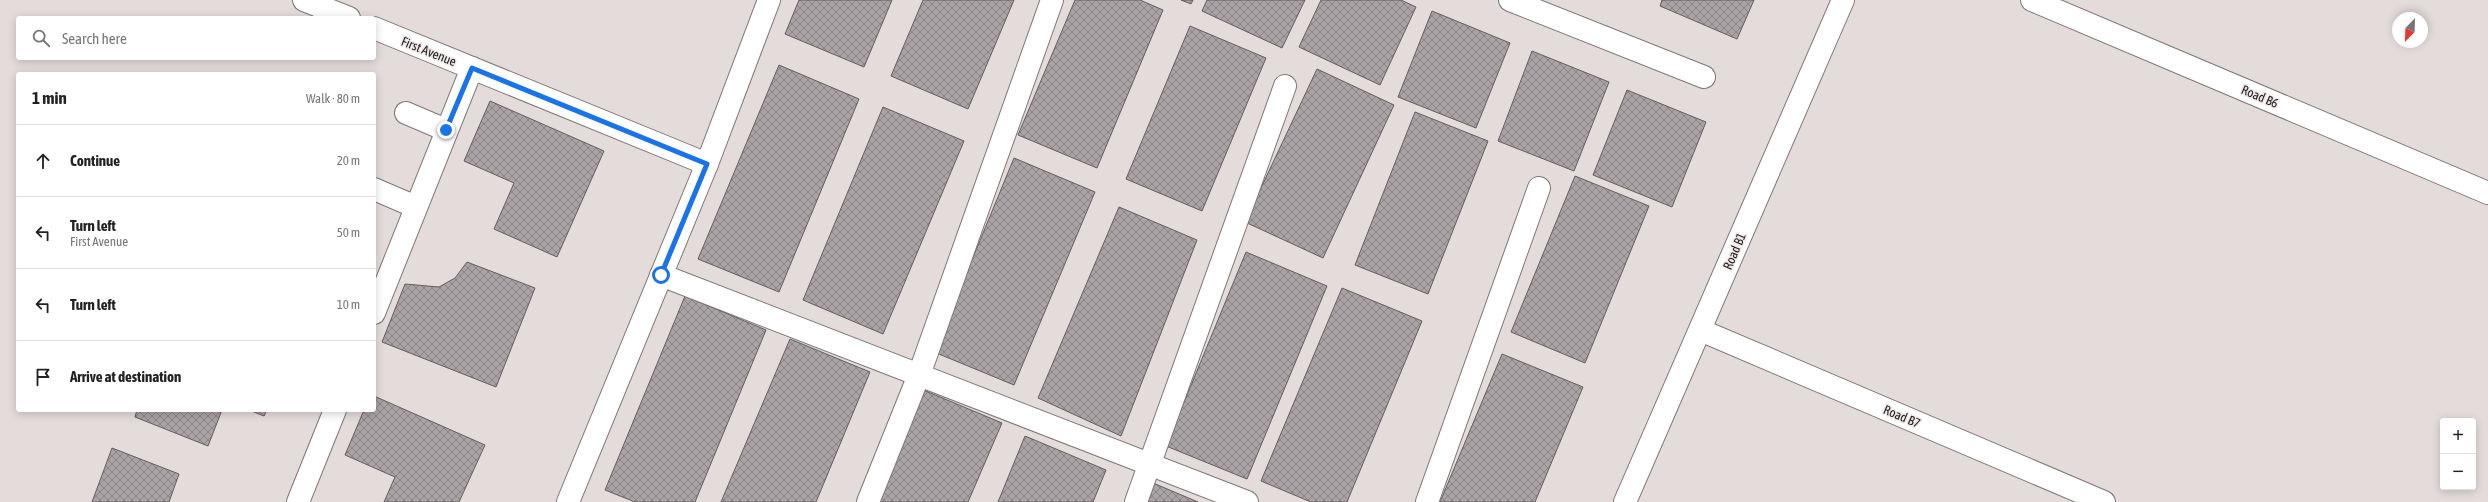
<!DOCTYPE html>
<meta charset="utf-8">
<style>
:root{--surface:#fff;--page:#f6f6f6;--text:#222;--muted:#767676;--line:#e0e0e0}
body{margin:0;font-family:"Asap Condensed",sans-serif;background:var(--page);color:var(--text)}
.controls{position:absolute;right:12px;bottom:12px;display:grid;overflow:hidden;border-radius:4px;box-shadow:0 2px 10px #0003}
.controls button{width:36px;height:36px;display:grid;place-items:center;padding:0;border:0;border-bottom:1px solid var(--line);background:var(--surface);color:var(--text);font:20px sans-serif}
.compass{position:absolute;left:2392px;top:12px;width:36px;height:36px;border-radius:50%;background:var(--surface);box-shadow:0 2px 10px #0003;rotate:203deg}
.stop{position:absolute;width:12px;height:12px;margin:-9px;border:3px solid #1a73e8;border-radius:50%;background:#fff}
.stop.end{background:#1a73e8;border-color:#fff;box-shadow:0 1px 4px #0008}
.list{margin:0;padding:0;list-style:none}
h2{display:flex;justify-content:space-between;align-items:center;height:52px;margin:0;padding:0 16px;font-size:17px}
h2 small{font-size:13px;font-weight:400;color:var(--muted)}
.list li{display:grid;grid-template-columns:26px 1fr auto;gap:12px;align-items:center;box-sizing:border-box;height:72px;padding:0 16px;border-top:1px solid var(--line)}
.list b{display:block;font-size:15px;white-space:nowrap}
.list p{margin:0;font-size:13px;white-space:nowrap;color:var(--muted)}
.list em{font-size:13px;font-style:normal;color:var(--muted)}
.icon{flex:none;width:22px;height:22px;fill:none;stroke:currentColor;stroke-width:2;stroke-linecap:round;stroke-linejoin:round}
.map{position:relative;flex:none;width:2488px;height:502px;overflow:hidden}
.search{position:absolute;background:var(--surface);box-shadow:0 2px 10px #0003;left:16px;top:16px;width:360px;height:44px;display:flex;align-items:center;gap:10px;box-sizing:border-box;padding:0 14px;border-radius:4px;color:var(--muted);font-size:15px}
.panel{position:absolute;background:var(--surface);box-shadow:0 2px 10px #0003;left:16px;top:72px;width:360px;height:340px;border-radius:4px}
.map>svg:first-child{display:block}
.building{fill:url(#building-cross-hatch);stroke:#635d5f}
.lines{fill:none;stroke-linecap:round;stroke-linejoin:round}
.minor-casing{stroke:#7f7777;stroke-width:24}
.minor{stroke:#fff;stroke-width:22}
.route{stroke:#1a73e8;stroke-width:5}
.labels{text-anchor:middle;stroke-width:3;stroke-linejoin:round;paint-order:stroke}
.street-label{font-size:13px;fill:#252222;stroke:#f1e9e9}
</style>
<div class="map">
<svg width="2488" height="502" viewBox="0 0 2488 502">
<defs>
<pattern id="building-cross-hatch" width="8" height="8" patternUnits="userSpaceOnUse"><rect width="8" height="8" fill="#aaa3a5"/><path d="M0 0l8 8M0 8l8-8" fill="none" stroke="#8a8486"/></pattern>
</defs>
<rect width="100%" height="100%" fill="#e4dcdb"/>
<g class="building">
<polygon points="799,0 892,0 864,67 785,34"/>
<polygon points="923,0 1014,0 968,109 891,76"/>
<polygon points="1075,0 1140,0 1163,10 1097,168 1018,135"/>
<polygon points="1181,0 1193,0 1191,4"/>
<polygon points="1207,0 1305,0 1282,48 1202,11"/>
<polygon points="1321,0 1401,0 1416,7 1380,85 1299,47"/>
<polygon points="1662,0 1754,0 1737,39 1660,6"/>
<polygon points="1432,11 1510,43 1476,128 1398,97"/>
<polygon points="1190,26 1266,58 1202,211 1126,179"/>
<polygon points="1532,51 1609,82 1574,171 1498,141"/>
<polygon points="779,65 859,99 779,292 698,259"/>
<polygon points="1317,69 1394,105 1323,258 1245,222"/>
<polygon points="1627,90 1706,122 1672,207 1593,175"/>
<polygon points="490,101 604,151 557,257 494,229 514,183 464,161"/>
<polygon points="883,107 964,141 883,334 803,300"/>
<polygon points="1415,112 1488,141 1428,294 1355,265"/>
<polygon points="1014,158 1095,192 1014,385 934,352"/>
<polygon points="1575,176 1649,206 1585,363 1511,332"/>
<polygon points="1119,207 1197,240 1121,436 1038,398"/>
<polygon points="1246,252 1327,286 1247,479 1166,446"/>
<polygon points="467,262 535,288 496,387 382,342 405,284 439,287 455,278"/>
<polygon points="1342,288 1422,321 1347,502 1311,502 1261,481"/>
<polygon points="685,296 766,330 695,502 635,502 605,490"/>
<polygon points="790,339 870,372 816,502 721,502"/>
<polygon points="1502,354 1583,387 1535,502 1440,502"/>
<polygon points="921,389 1002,423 968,502 874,502"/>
<polygon points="374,396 485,445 459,502 384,502 395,477 345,455 364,410 374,410"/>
<polygon points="137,410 222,410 208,446 135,417"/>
<polygon points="249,410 267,410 264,416"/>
<polygon points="1025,436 1106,470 1093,502 998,502"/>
<polygon points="112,448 179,474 169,502 92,502"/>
<polygon points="1153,483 1198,502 1146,502"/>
</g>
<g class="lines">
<defs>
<g id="minor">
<polyline points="304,0 349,18"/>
<polyline points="1510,0 1704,77"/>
<polyline points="2032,0 2488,193"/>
<polyline points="374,28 707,164"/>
<polyline points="406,113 446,130"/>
<polyline points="374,189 416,207"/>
<polyline points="661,275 1247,502"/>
<polyline points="374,313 472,68"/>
<polyline points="1700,330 2104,502"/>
<polyline points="298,502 335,410"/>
<polyline points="568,502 707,164 769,0"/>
<polyline points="868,502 919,375 1052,0"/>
<polyline points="1136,502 1285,86"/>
<polyline points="1427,502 1539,188"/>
<polyline points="1625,502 1843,0"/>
</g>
</defs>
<use href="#minor" class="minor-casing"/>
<use href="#minor" class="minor"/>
</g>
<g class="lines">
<polyline class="route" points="446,130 472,68 707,164 661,275"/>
</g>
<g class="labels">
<g class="street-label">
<text transform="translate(429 51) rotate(22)" y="5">First Avenue</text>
<text transform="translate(2260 96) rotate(23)" y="5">Road B6</text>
<text transform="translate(1734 251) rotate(-67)" y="5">Road B1</text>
<text transform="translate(1902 416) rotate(23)" y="5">Road B7</text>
</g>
</g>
</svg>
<div class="controls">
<button>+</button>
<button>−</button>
</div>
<svg class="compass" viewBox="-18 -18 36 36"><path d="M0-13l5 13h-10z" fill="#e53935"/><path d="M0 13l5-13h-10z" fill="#767676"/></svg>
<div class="stop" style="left:661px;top:275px"></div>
<div class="stop end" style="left:446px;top:130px"></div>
<div class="search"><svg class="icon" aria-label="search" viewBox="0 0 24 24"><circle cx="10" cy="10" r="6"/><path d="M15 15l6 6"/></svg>Search here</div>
<section class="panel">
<h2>1 min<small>Walk · 80 m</small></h2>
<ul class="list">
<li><svg class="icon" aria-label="ahead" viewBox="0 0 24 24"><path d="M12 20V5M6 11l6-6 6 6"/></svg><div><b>Continue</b></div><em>20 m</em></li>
<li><svg class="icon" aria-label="left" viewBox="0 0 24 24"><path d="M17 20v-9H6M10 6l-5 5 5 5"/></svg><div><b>Turn left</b><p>First Avenue</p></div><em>50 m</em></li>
<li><svg class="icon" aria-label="left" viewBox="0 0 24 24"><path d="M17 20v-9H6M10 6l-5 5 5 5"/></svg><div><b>Turn left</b></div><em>10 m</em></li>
<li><svg class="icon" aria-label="arrive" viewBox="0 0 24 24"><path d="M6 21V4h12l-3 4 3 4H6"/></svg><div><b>Arrive at destination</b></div></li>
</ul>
</section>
</div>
